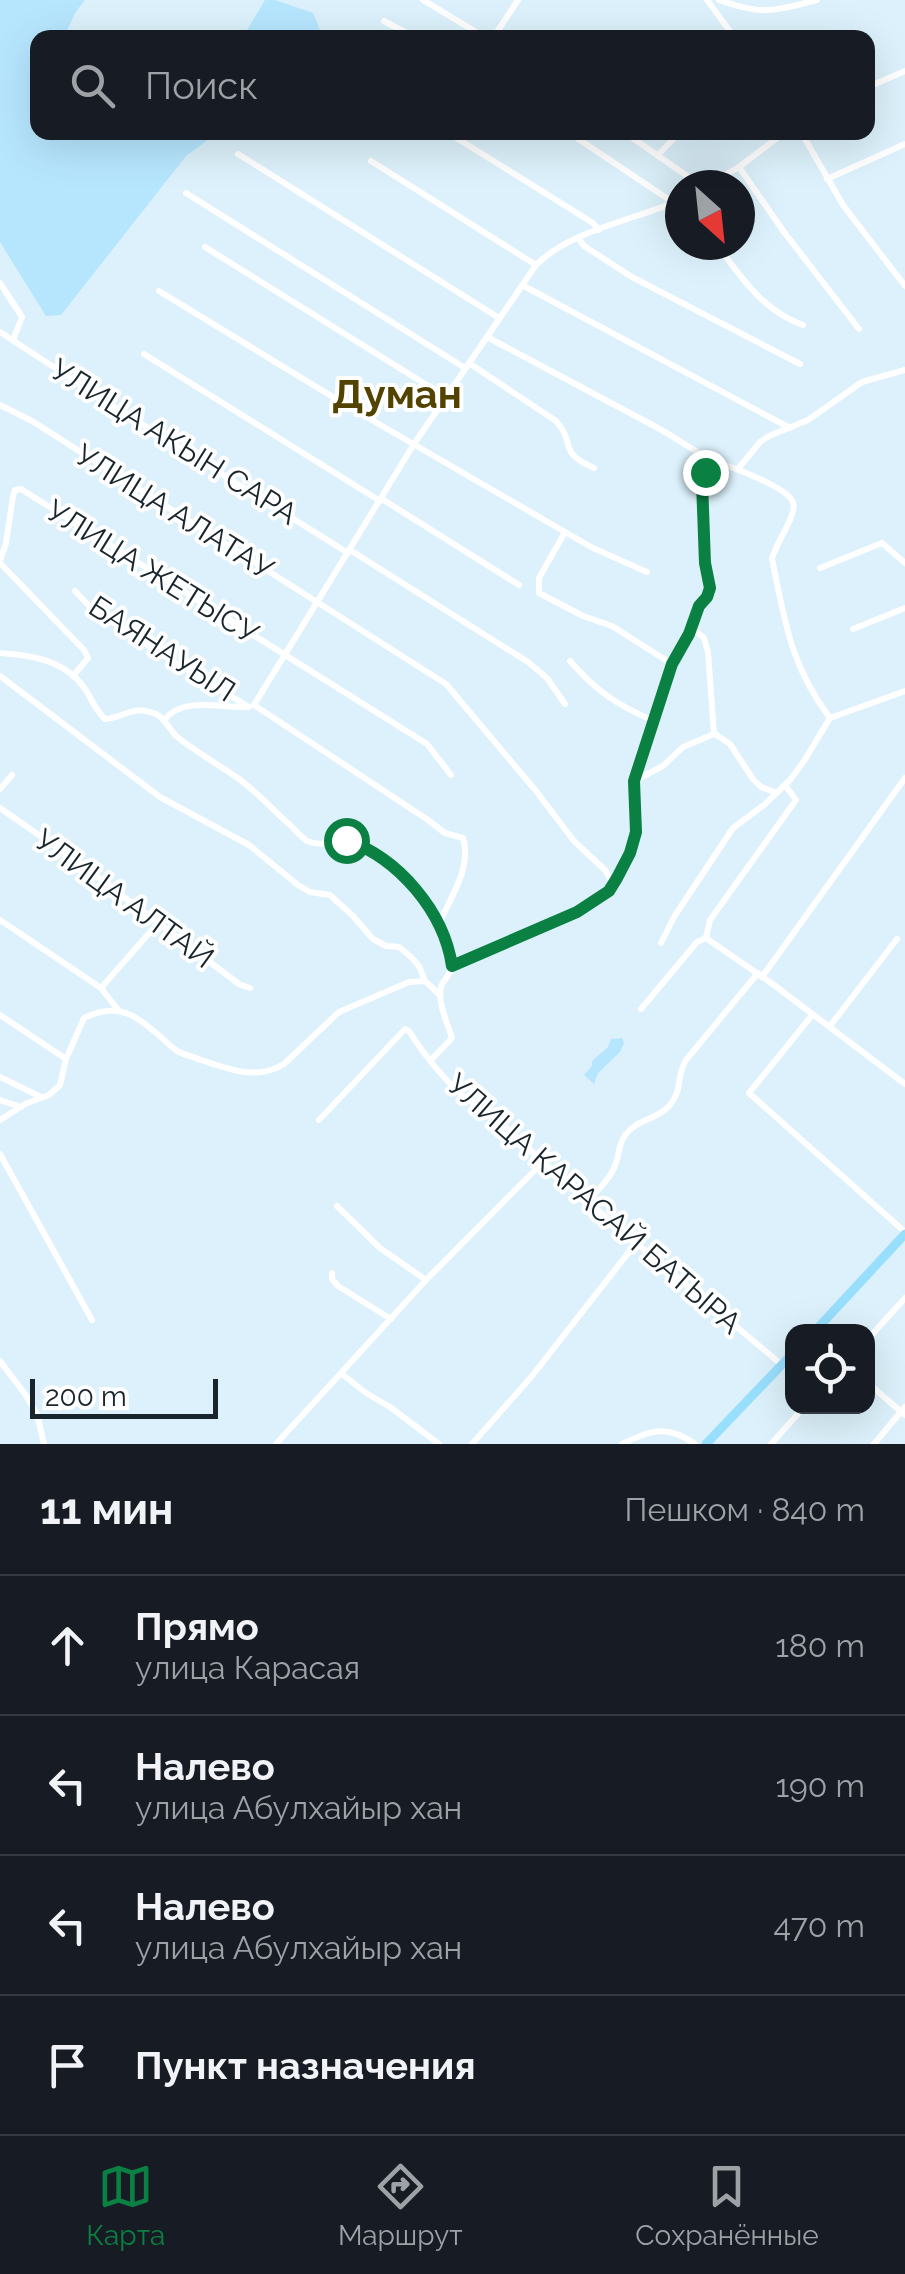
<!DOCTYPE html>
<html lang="ru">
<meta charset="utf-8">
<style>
:root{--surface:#171b24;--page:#20242c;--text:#f1f3f6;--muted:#9ea1a6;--line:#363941;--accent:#0b8043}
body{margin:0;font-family:Raleway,sans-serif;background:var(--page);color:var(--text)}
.controls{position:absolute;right:30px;bottom:30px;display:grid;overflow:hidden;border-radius:20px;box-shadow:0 10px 40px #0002}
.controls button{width:90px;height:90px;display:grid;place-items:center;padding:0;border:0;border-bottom:2px solid var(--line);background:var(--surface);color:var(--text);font:50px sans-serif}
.compass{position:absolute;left:665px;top:170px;width:90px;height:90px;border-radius:50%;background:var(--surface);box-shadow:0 10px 40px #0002;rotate:153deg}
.scale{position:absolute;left:30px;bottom:25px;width:188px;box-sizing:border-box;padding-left:10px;border:5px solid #18252c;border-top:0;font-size:28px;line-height:35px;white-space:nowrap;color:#18252c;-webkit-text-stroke:8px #fff;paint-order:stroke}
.stop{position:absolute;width:30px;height:30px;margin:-22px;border:8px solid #0b8043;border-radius:50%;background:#fff}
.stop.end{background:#0b8043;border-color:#fff;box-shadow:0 2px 10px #0008}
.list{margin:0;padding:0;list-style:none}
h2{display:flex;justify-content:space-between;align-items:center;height:130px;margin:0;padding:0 40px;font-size:42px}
h2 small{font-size:32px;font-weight:400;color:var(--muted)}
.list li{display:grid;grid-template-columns:65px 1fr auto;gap:30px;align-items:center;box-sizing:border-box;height:140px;padding:0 40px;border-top:2px solid var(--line)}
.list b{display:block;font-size:38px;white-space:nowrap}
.list p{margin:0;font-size:32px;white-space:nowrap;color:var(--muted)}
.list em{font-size:32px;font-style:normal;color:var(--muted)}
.icon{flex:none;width:55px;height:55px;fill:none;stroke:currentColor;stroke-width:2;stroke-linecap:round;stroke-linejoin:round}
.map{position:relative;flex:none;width:905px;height:1444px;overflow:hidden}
.search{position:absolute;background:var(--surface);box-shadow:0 10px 40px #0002;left:30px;right:30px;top:30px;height:110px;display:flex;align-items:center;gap:25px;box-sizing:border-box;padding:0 35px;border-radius:20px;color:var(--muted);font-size:38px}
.sheet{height:690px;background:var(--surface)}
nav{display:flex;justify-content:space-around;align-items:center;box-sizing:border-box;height:140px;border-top:2px solid var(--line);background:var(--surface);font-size:28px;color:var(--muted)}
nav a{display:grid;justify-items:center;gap:5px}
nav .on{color:var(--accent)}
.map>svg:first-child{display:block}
.green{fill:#b6e6fe}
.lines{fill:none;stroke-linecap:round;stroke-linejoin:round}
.minor{stroke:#fff;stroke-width:6}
.major{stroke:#98dffd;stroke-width:9}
.route{stroke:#0b8043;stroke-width:12}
.labels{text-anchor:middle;stroke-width:8;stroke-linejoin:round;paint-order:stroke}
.street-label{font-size:30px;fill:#18252c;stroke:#fff}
.district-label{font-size:40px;font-weight:bold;fill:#534300;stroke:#fff}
</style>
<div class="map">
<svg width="905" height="1444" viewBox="0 0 905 1444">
<rect width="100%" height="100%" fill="#dcf1fb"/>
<g class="green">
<polygon points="0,0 85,0 75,13 64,37 38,38 38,132 217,133 186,156 61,315 46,316 0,242"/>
<polygon points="265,0 275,0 313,13 323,37 243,37"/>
<polygon points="622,1038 624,1043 620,1052 598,1073 594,1084 584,1075 592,1066 592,1061 608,1047 611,1039"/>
</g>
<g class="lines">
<g class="minor">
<polyline points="423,0 486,38"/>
<polyline points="707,0 735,38"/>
<path d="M719 0C763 16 773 11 817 0"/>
<polyline points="384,21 416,38"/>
<polyline points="493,38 518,0"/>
<polyline points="868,87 905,71"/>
<polyline points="447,132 593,223 599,230"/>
<polyline points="568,132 674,203"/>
<polyline points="624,132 700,185"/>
<polyline points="801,132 843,205 905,286"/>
<polyline points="238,154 499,318"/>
<polyline points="658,155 680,132"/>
<polyline points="371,161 536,265"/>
<polyline points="739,167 784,232 859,329"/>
<polyline points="827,179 905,144"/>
<polyline points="707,185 739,167 785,132"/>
<polyline points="186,193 465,368"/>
<polyline points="579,239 584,246 632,277 800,364"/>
<path d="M717 245C741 277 763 311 803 325"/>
<polyline points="205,247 446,397"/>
<polyline points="0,283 22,317 13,340"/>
<polyline points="522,285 790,428"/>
<polyline points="159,291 346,405 565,532 593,548 647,572"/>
<polyline points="0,332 121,411 348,553"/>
<path d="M487 337C544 367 601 398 658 428 678 439 697 454 719 463 734 468 787 487 793 502 798 514 775 544 772 559 785 621 790 665 830 718"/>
<polyline points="144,354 380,501"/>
<path d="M469 363 556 421C577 444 556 451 594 468"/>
<polyline points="0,405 32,421 446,684 536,791 574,841 605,870 613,884"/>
<polyline points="738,469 760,442 769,436 808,420 862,382 905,370"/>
<polyline points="382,499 519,585"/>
<polyline points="565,532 539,578 539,593 583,616 612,626 672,664"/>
<polyline points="350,550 528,662 547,678 565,704"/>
<polyline points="0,561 6,543 13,496 15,490 21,489 427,744 451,775"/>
<polyline points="0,563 84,650 88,658 73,676"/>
<polyline points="820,568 882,543 905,563"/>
<polyline points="75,591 90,607 164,656 249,707"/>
<polyline points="853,629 905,608"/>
<path d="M0 653C33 655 68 661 87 692 93 702 96 711 105 719 124 718 133 704 156 714 165 718 169 729 176 736 196 752 218 764 239 779 257 792 273 810 290 825 295 830 301 837 307 841 322 848 337 839 351 842 389 851 420 891 438 924 444 934 454 955 452 967 451 974 443 980 441 987 437 1001 448 1025 452 1038L431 1060"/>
<path d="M570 661C597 692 617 705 654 721"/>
<polyline points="0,676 160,797 249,845 298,885 310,892 330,895 353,916 373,939 386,946 399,947 411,957 419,966 425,981"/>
<path d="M254 705 414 444 536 265C571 230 635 220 680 200"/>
<path d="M254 705 428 820 445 833 463 838C472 866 451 898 439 923"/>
<path d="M164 720C184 695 222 709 248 707"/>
<polyline points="715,734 730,744 753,779 761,787 777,793"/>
<polyline points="634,781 663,766 683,747 714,734 708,652 704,638 691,627"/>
<polyline points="785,785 796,800 710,920 706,938 774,985 905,1084"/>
<polyline points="0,789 12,775"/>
<polyline points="0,808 75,860 239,984 250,988"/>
<polyline points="0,920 101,988 119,1011"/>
<polyline points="661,943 674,917 733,828 764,805 790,780 804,761 830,718 905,691"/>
<polyline points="452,967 577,912 609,891 617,879 630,853 636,832 634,781 672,664 689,634 699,605 707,597 710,588 705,563 702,481 705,472 713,460"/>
<polyline points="762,977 905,778"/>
<polyline points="101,988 158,923"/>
<polyline points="641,1009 697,942 706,938"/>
<polyline points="813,1014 749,1093 905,1232"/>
<polyline points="0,1015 66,1059"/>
<polyline points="830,1026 897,939"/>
<polyline points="0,1077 41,1097"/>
<polyline points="0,1100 21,1107"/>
<path d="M0 1120 25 1104 49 1095 60 1085 66 1059 84 1018C118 1002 134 1014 161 1037 166 1042 172 1048 179 1052 185 1055 194 1057 201 1060 229 1069 257 1081 284 1064L339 1012 409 982 425 981 440 995"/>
<path d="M319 1120 405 1029 409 1031C424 1055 442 1077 463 1096 473 1104 486 1108 495 1117 586 1204 685 1283 782 1365"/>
<polyline points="0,1154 92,1320"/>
<path d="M588 1201C598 1190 611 1178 616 1163 620 1152 618 1144 626 1134 639 1117 664 1120 675 1097 681 1087 677 1075 686 1060L758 973"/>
<polyline points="337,1206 380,1248 426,1280"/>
<polyline points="332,1273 332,1279 338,1286 391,1319"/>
<polyline points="868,1339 905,1298"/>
<polyline points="0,1361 25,1394 37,1414 44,1444"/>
<polyline points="342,1374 366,1393 390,1407 439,1444"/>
<polyline points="868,1383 905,1415"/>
<polyline points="276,1444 426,1280 542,1163"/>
<polyline points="472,1444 532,1376 636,1243"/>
<path d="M622 1444C652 1430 667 1424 695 1444"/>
<polyline points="771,1444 805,1406"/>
<polyline points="874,1444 905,1407"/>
</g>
<g class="major">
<polyline points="814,1332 905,1234"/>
<polyline points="706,1444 792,1354"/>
</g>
</g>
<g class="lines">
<path class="route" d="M346 840C399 858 444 912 452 966L577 912 609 891 617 878 630 853 636 832 634 781 672 664 689 634 699 606 707 597 710 588 705 563 702 482 705 472"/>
</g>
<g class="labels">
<g class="street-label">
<text transform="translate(174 442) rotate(32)" y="10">УЛИЦА АКЫН САРА</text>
<text transform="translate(174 512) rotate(32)" y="10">УЛИЦА АЛАТАУ</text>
<text transform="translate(152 572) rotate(32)" y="10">УЛИЦА ЖЕТЫСУ</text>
<text transform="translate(162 649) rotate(33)" y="10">БАЯНАУЫЛ</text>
<text transform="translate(124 899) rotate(36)" y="10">УЛИЦА АЛТАЙ</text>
<text transform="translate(594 1204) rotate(41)" y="10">УЛИЦА КАРАСАЙ БАТЫРА</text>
</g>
<g class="district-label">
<text x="397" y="408">Думан</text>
</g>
</g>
</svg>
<div class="controls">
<button><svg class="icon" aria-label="locate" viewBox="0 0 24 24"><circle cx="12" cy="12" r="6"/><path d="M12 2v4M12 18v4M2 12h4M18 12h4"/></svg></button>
</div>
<svg class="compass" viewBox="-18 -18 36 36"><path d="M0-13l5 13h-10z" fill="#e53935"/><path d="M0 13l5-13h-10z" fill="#9ea1a6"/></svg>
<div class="scale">200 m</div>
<div class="stop" style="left:346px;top:840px"></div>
<div class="stop end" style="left:705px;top:472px"></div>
<div class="search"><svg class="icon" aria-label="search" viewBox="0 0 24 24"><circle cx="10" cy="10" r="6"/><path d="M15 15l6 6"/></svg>Поиск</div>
</div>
<section class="sheet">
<h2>11 мин<small>Пешком · 840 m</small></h2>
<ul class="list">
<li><svg class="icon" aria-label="ahead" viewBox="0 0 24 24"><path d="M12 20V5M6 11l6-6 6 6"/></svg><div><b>Прямо</b><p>улица Карасая</p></div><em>180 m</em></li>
<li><svg class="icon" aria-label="left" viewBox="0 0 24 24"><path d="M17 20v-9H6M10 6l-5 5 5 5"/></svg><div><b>Налево</b><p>улица Абулхайыр хан</p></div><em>190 m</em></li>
<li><svg class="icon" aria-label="left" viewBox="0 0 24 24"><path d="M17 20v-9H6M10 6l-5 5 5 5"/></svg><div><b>Налево</b><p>улица Абулхайыр хан</p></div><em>470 m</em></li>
<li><svg class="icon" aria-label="arrive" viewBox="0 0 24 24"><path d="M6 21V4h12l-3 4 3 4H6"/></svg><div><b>Пункт назначения</b></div></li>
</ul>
</section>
<nav>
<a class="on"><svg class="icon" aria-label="map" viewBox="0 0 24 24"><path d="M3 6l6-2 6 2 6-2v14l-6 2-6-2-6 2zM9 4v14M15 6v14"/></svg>Карта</a>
<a><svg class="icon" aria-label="directions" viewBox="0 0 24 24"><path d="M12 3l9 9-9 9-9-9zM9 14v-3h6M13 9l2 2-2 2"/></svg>Маршрут</a>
<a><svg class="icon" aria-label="saved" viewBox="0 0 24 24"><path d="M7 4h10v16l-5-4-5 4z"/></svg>Сохранённые</a>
</nav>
